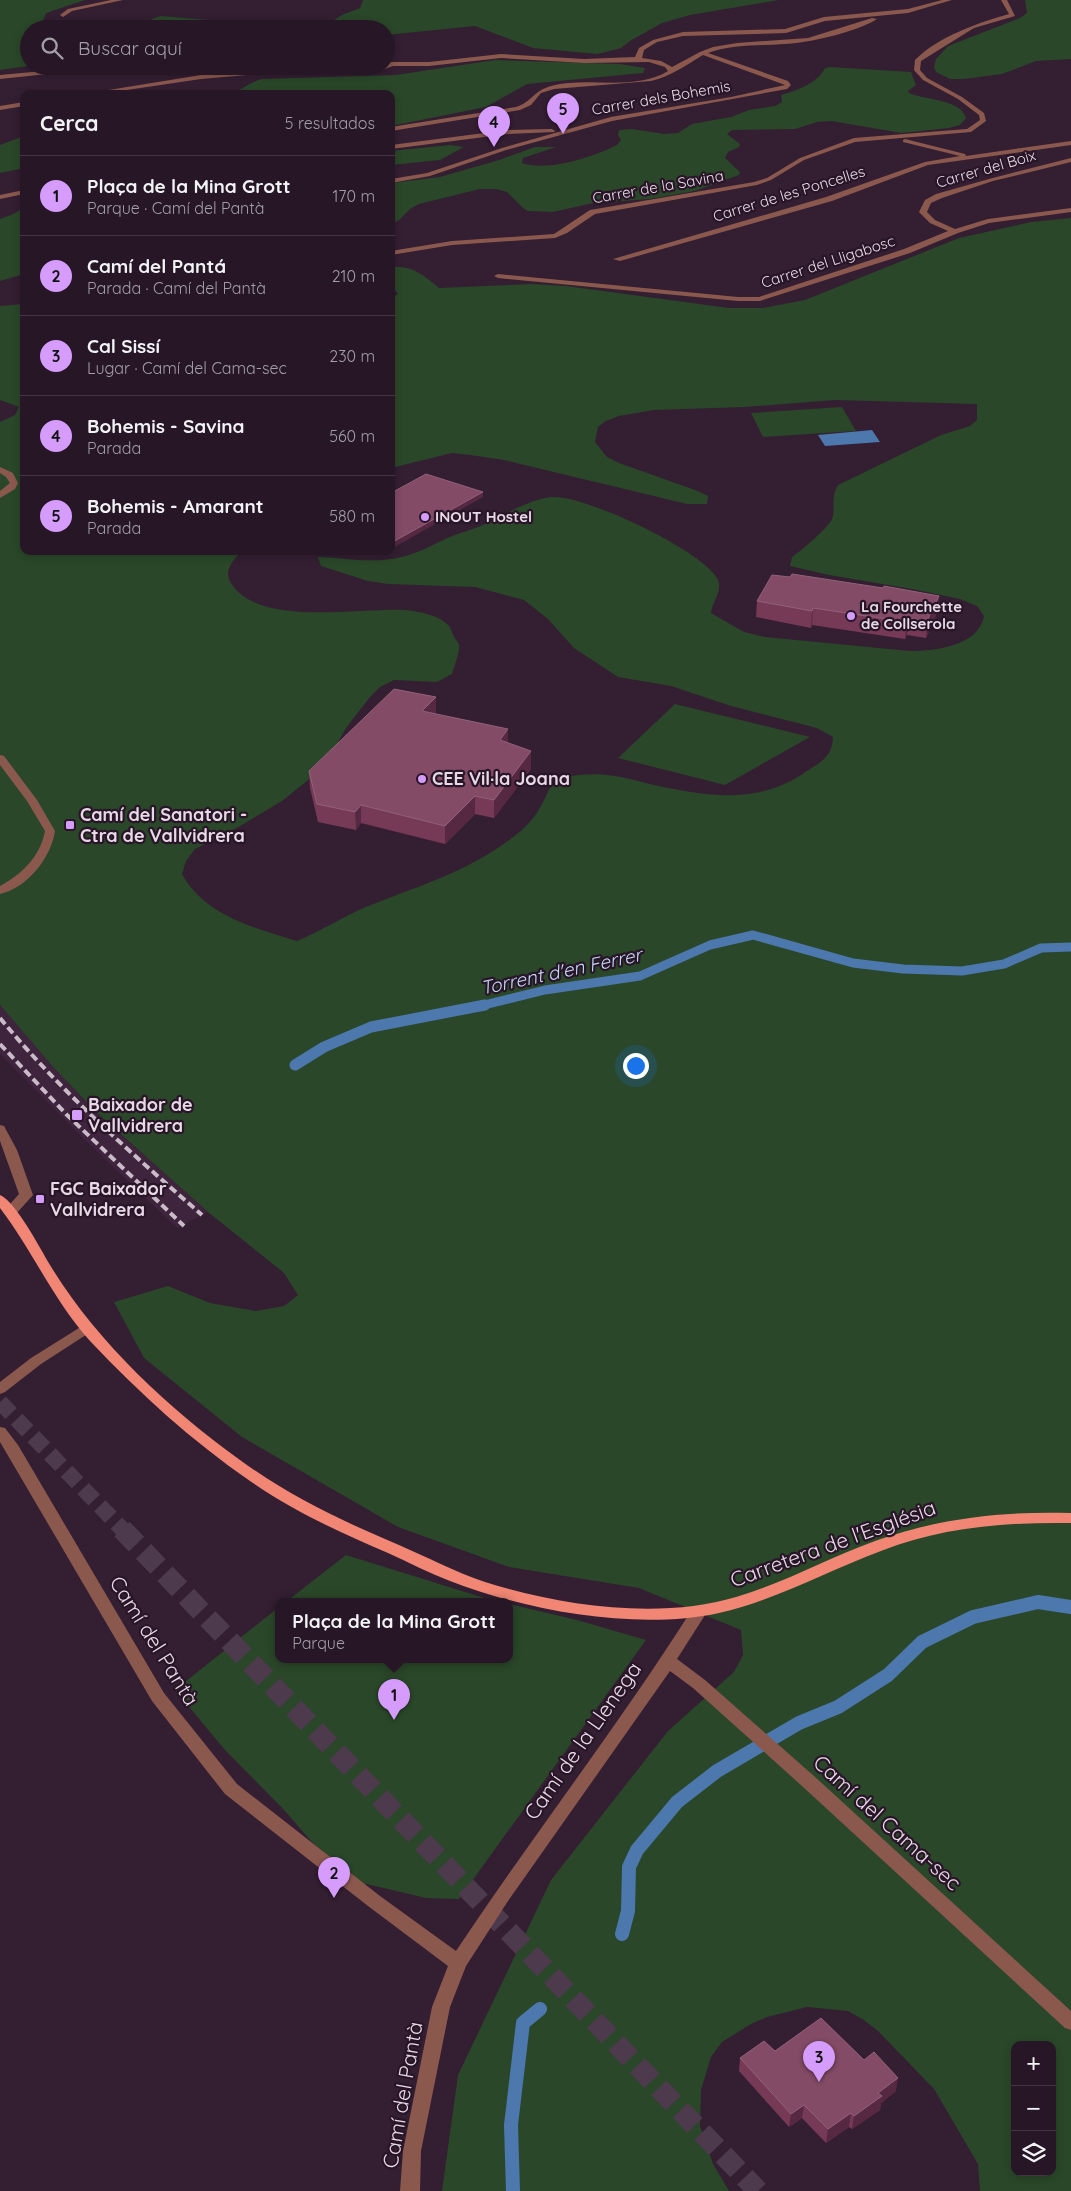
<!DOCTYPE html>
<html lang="es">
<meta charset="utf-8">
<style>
:root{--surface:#261626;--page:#322332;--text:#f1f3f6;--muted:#a49fa7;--line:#423543;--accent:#d59cfb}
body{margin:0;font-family:Quicksand,sans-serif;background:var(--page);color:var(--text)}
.controls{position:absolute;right:15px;bottom:15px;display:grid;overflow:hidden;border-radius:10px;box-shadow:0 2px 8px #0003}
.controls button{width:45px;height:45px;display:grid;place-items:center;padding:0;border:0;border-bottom:1px solid var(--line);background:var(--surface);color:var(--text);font:25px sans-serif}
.you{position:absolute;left:635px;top:1065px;width:18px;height:18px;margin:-12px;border:4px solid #fff;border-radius:50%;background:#1a73e8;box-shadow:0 0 0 8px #1a73e833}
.badge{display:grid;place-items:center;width:32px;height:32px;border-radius:50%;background:var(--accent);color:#111;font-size:16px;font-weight:700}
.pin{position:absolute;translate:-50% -41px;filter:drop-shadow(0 1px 2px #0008)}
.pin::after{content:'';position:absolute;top:26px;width:18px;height:15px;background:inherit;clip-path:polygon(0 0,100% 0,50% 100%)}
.popup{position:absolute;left:275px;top:1598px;width:238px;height:65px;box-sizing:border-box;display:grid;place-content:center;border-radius:10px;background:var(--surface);filter:drop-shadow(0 1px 4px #0005);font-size:16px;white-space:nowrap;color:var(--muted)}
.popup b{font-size:19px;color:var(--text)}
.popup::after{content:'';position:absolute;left:50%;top:100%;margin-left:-10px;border:10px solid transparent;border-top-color:var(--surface)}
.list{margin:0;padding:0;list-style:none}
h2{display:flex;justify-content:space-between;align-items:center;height:65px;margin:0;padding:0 20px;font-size:21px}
h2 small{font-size:16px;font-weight:400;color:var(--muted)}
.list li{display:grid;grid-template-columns:32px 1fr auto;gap:15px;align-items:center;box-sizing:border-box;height:80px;padding:0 20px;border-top:1px solid var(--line)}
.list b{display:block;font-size:19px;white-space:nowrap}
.list p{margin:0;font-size:16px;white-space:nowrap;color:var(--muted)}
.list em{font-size:16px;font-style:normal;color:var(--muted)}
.icon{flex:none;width:28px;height:28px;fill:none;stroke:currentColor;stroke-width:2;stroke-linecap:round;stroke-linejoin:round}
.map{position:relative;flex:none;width:1071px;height:2191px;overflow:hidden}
.search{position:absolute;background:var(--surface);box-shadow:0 2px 8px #0003;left:20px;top:20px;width:375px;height:55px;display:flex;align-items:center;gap:12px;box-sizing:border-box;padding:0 18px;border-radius:28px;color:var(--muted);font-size:19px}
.panel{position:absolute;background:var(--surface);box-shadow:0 2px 8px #0003;left:20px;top:90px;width:375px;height:465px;border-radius:10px}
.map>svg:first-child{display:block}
.built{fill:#3e243d}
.green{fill:#2a4729;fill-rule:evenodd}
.water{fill:#4c78ae}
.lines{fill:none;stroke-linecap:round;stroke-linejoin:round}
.stream-far2{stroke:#4c78ae;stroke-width:9}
.stream-far1{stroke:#4c78ae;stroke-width:11}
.stream{stroke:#4c78ae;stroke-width:14}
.highway-tunnel-far1{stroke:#4e3a4d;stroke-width:16;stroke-dasharray:16 8;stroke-linecap:butt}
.highway-tunnel{stroke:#4e3a4d;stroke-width:21;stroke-dasharray:21 10;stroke-linecap:butt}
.minor{fill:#8b584e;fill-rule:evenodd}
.major{fill:#f08673;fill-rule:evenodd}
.rail{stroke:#cabbc9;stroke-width:4;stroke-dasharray:8 4;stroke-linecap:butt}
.wall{fill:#763a56}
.shaded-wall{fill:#562841}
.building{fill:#834b65;stroke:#92617a}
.poi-dot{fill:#d59cfb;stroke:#291528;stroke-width:2}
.labels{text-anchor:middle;stroke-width:4.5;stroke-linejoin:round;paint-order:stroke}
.far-street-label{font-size:15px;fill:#e7d9e6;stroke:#291528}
.far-poi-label{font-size:15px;font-weight:bold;fill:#e7d9e6;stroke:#291528;text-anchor:start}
.poi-label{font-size:18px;font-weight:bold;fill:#e7d9e6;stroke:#291528;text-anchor:start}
.water-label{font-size:19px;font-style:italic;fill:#c4ddfc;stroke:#291528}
.near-street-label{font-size:21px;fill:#e7d9e6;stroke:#291528}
</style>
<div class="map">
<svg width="1071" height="2191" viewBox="0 0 1071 2191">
<rect width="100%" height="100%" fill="#331e32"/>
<polygon class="built" points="0,1005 54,1068 95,1112 208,1212 177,1228 84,1139 0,1054"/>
<g class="green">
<polygon points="0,0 85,0 46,13 40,29 29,29 29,66 0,70"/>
<polygon points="363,0 779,0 690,15 662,23 630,41 621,48 598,54 533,48 475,26 386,35 386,29 140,29 145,26 152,19 161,16 209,20 277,22 313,28 325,26 342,15 360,8"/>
<polygon points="1025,0 1071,0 1071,59 1036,61 1002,74 964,79 950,79 936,72 934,67 936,59 948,46 1020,18 1027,13"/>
<path d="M495 60 620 64 645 68 643 73 527 84 486 107 391 126V94H232C243 89 250 82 262 79L396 75Z"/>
<path d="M830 67 911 72 916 85 908 91 909 93C924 100 961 99 966 118L960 125 949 128 902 133 831 121 817 122 795 129 732 130 727 134 740 144 739 147 728 152 725 158 740 172 739 175 695 191 650 199 593 203 553 212 528 211 523 208 507 192 496 189H480L419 204 410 209 399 220 391 224V183L440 177 499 160 535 147H556L523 158 522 163C548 172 593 157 617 145L621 140 618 135 619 130 632 129 664 134 678 133 692 124 731 117 749 110 775 106 782 102 781 95C796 91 818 83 825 68Z"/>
<polygon points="24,136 24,168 0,173 0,145"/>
<polygon points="450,145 464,147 440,160 391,165 391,151"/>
<polygon points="24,208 24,274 0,281 0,219 11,215"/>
<path d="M1071 218V2191H980L978 2164 934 2089 878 2031 864 2020 848 2011 807 2007 767 2017 751 2024 722 2042 711 2057 701 2090 700 2126 713 2164 729 2191H442L458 2075 551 1880 668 1731 734 1672 743 1655 741 1630 639 1588 509 1567 398 1527 242 1437 144 1358 114 1302 168 1286 210 1303 256 1311 284 1306 298 1295 284 1273 208 1212 96 1112 54 1068 0 1005V422L15 415 19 407 0 400V306L24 304V551H242C233 560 223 571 231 583 258 628 362 607 406 610 420 612 437 614 448 625 451 627 451 631 453 635 454 638 458 641 459 645 460 653 454 666 452 674L437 682 394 680 380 687 370 697 346 728 328 760 307 781 282 801 235 829 195 849 186 861 182 874C205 916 255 928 297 941 324 930 348 913 376 903 422 885 464 872 505 843 518 834 530 824 538 811 553 788 545 779 579 775 604 772 627 778 650 784 705 796 758 806 807 771 822 761 832 757 833 737L817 728 731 706 671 686 618 677 574 648 548 619 524 600 475 587 388 584 368 581 321 566 318 557C345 558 376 564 402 557 418 553 433 545 447 538 459 533 471 530 483 525 505 515 528 499 553 497 585 495 701 550 717 578 724 589 712 602 711 613L744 632 765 637 910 651C935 651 979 646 984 616L977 606 960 599 912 589 829 575 790 566 792 557C802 550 827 529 832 519 836 508 830 499 838 485L941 435 970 426 977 420V404L835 400 745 407 654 410 619 416 606 421 598 427 595 442 607 457 619 463 695 490 708 496 707 504H687L504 460 470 455 452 453 391 468V298L398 294 391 285V267C412 265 424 275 439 288L532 284 566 286 729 308H763L805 300 959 238 1031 222ZM1015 2045H1052V2172H1015Z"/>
<polygon points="842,407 856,431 763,437 751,413"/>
<polygon points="675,704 810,737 725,785 618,758"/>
<polygon points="346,1555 491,1600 495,1601 287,1601"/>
<polygon points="509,1604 577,1620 646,1640 459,1899 426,1898 358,1882 311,1841 285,1811 225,1750 175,1690 279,1607 279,1659 509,1659"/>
</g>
<polygon class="water" points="872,430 880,442 825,446 818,435"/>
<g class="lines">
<polyline class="stream-far2" points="480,1006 545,990 640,976 710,945 753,935 853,963 903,969 962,971 1004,964 1041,948 1071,947"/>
<polyline class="stream-far1" points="295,1065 324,1047 371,1027 485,1005"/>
<g class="stream">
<polyline points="622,1934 628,1911 629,1867 637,1850 677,1802 717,1771 799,1723 838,1707 888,1675 922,1642 973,1617 1038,1602 1071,1607"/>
<polyline points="513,2191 511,2125 523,2023 540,2009"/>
</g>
<polyline class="highway-tunnel-far1" points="0,1402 123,1530"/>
<polyline class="highway-tunnel" points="122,1529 758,2191"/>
<g class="minor">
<polygon points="111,0 123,0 72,11 63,17 60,15 68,9"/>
<path d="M942 0H952L908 13 825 21 786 33 683 36 657 42 644 50 642 58 661 61 672 67 700 52 713 47 737 43 808 38 872 18 877 19C857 32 809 43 784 44 759 46 732 44 708 53L788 81 791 85 787 89 612 121 506 150 430 176 391 183V179L427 173 502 148 611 117 731 97 785 85 703 55C685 66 671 76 651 81L554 89 541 93 531 105 520 110 391 131V127L516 107C532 102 533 91 551 86 588 76 634 92 668 71L665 67 649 62 584 63 501 58 429 66H393L379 71 308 70 201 79 100 94H84L201 75 306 66 378 67 386 66V62H429L501 54 584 59 635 57 639 48 653 40 683 32 785 29 824 17 908 9Z"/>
<path d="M1001 0H1007L1015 16 974 28 921 61 920 70 927 78 962 97 984 113 986 121 971 132 855 142 804 160 771 180 757 185 595 214 567 233 555 238 452 245 391 255V251L452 241 554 234 590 210 754 182 767 178 800 158 854 138 967 129 980 120 979 115 958 99 923 80 914 70 915 60C939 36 978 23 1009 14Z"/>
<polygon points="97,66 124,66 0,79 0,75"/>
<polygon points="24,102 24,106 0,110 0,106"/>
<polygon points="552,129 555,131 554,132 508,134 391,149 391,145 508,130"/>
<polygon points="905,139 965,154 966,156 1071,141 1071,145 928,165 832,201 620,261 613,259 826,197 925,162 960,156 903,142 903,140"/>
<polygon points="1071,158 1071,162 993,181 942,198 931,203 927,212 935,220 955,229 988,219 1071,208 1071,212 989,223 958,233 910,253 760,301 738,301 498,278 494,276 498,274 738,297 759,297 904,249 948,231 930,223 919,212 925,200 936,194 989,179"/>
<polygon points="24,190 24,194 0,199 0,195"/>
<polygon points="0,467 13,473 18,483 15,489 0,498 0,491 10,483 6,477 0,473"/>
<path d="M0 755 4 756 37 800 55 831C51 858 27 888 0 894V886C22 874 40 857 45 831L27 801 0 765Z"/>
<polygon points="0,1125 4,1126 17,1150 33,1195 15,1215 10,1216 3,1212 19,1194 0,1141"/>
<polygon points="87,1323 92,1325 94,1328 92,1331 41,1364 5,1392 0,1394 0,1382 31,1358"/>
<path d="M0 1427 5 1428 18 1445 164 1693 237 1784 380 1896 456 1951C533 1835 619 1725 693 1608L699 1606 705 1608 707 1612 677 1659 705 1680 814 1776 1071 2011V2030L1065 2028 802 1786 693 1688 670 1671 508 1901 466 1966 450 2007 421 2151 420 2191H400L403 2151 432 2007 448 1966 368 1906 225 1794 152 1701 0 1442Z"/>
</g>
<path class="major" d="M0 1195C16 1202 40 1248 50 1265 96 1341 168 1408 240 1460 291 1497 342 1521 399 1545 427 1557 455 1572 485 1582 560 1606 660 1620 736 1597 784 1583 828 1558 875 1541 939 1518 1003 1511 1071 1513V1523C1006 1522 942 1527 881 1551 827 1571 776 1600 719 1613 637 1631 527 1611 450 1581 429 1573 408 1562 388 1553 339 1532 293 1511 250 1481 192 1441 139 1393 91 1342 54 1302 33 1251 0 1208Z"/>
<g class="rail">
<path d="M0 1018C60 1091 131 1153 202 1215"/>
<polyline points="0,1044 67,1115 184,1226"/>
</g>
</g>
<g class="wall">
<polygon points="371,551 387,551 381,554"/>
<polygon points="790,577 939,596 937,613 926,638 907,635 905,639 812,625 811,628 756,617 757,601"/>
<polygon points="436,714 508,743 531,769 494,818 475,814 445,844 361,823 356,830 318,822 310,788 309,771"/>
<polygon points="775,2051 864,2060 896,2091 881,2103 880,2110 852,2129 849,2127 826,2143 802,2118 789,2127 739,2071 740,2058"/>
</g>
<g class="shaded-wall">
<polygon points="483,492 483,497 391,549 391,543"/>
<polygon points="381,551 387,551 381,554"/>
<polygon points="939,596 937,613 926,638 927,621"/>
<polygon points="813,608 812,625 811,628 812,611"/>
<polygon points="908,618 907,635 905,639 907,622"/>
<polygon points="436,697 436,714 422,711"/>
<polygon points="508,729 508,746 500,740"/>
<polygon points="531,751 531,769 494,818 494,800"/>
<polygon points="475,796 475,814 445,844 445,826"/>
<polygon points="361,805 361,823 356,830 355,812"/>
<polygon points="898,2078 896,2091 881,2103 880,2110 852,2129 854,2116 878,2093"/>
<polygon points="804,2105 802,2118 789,2127 791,2114"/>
<polygon points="851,2113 849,2127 826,2143 828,2129"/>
</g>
<g class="building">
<polygon points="426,474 483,492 391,543 391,493"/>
<polygon points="792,574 883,588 884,586 939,596 927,621 908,618 907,622 813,608 812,611 757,601 772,575 790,577"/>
<polygon points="394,689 436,697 422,711 508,729 500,740 531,751 494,800 475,796 445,826 361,805 355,812 317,804 309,771"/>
<polygon points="821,2018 864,2060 874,2052 898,2078 878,2093 882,2096 854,2116 851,2113 828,2129 804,2105 791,2114 740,2058 764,2041 775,2051"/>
</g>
<g class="poi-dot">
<circle cx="425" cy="517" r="5"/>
<circle cx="851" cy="616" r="5"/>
<circle cx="422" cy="779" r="5"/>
<rect x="65" y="820" width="10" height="10" rx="2.5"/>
<rect x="71" y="1109" width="12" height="12" rx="2.5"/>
<rect x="35" y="1194" width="10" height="10" rx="2.5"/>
</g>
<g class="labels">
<g class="far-street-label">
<text transform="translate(661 98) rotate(-10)" y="5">Carrer dels Bohemis</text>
<text transform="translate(986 169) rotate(-16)" y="5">Carrer del Boix</text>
<text transform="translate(658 187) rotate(-10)" y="5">Carrer de la Savina</text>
<text transform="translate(789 194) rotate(-17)" y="5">Carrer de les Poncelles</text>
<text transform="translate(828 262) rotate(-18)" y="5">Carrer del Lligabosc</text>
</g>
<g class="far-poi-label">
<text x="435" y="522">INOUT Hostel</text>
<text x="861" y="612">La Fourchette<tspan x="861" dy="17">de Collserola</tspan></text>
</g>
<g class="poi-label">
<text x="432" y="785">CEE Vil·la Joana</text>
<text x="80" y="821">Camí del Sanatori -<tspan x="80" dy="21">Ctra de Vallvidrera</tspan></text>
<text x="88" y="1111">Baixador de<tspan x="88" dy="21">Vallvidrera</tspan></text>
<text x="50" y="1195">FGC Baixador<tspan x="50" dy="21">Vallvidrera</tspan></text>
</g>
<g class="water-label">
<text transform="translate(561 971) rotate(-12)" y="7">Torrent d'en Ferrer</text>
</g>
<g class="near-street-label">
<text transform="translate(833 1544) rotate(-20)" y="7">Carretera de l'Església</text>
<text transform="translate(154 1641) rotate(58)" y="7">Camí del Pantà</text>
<text transform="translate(583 1741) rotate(-55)" y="7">Camí de la Llenega</text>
<text transform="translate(887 1823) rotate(42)" y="7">Camí del Cama-sec</text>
<text transform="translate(403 2095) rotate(-80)" y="7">Camí del Pantà</text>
</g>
</g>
</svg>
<div class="controls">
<button>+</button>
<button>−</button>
<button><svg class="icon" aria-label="layers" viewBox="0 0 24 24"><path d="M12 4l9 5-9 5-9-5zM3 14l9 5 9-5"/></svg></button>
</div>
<div class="you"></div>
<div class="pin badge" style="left:394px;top:1720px">1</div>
<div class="popup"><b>Plaça de la Mina Grott</b>Parque</div>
<div class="pin badge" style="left:334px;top:1898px">2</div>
<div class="pin badge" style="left:819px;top:2082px">3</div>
<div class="pin badge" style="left:494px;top:147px">4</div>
<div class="pin badge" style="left:563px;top:134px">5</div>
<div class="search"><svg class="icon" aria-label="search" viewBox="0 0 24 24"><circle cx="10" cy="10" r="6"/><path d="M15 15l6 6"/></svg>Buscar aquí</div>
<section class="panel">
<h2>Cerca<small>5 resultados</small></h2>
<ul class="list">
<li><span class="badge">1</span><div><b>Plaça de la Mina Grott</b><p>Parque · Camí del Pantà</p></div><em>170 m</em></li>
<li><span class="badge">2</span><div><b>Camí del Pantá</b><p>Parada · Camí del Pantà</p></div><em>210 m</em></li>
<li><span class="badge">3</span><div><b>Cal Sissí</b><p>Lugar · Camí del Cama-sec</p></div><em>230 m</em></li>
<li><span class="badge">4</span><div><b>Bohemis - Savina</b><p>Parada</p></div><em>560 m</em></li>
<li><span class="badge">5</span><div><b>Bohemis - Amarant</b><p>Parada</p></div><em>580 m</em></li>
</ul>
</section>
</div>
